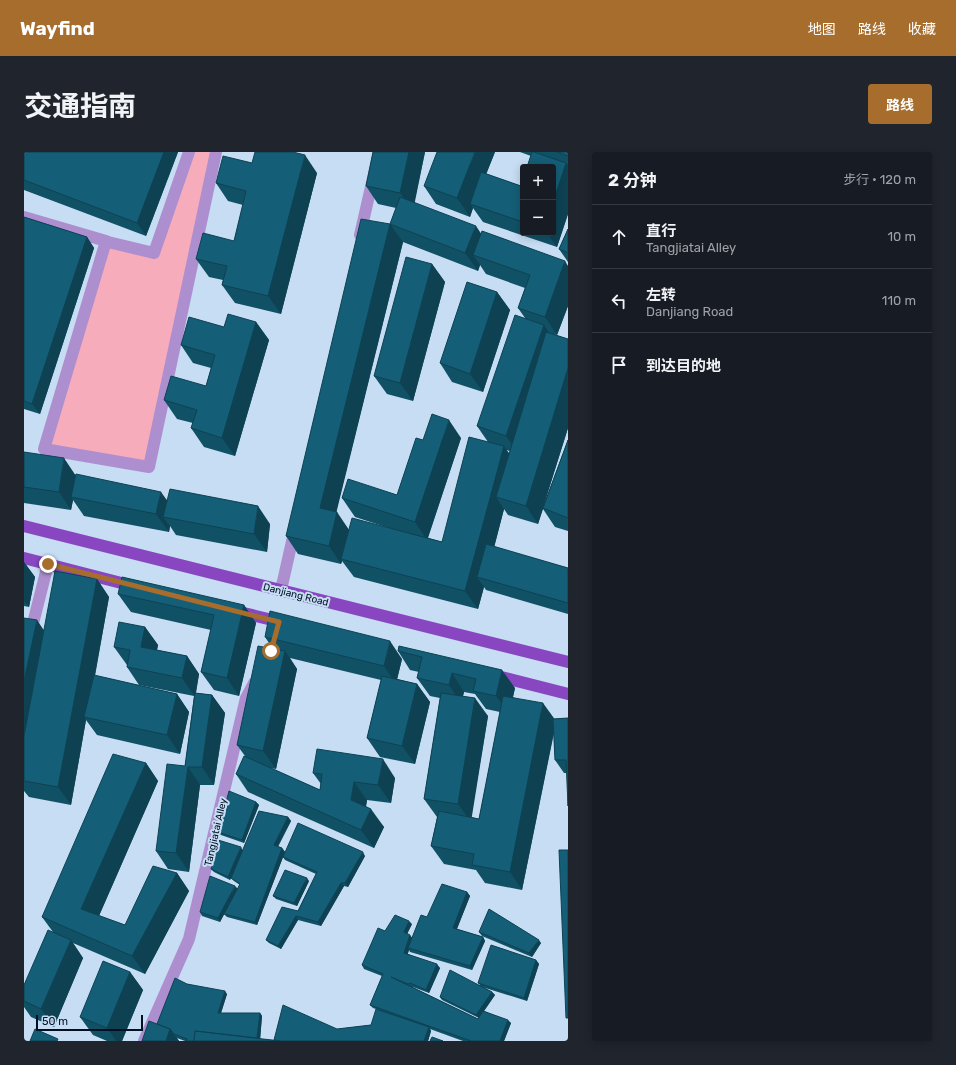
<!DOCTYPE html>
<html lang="zh">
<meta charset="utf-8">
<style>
:root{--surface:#171b24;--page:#20242c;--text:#f1f3f6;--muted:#9ea1a6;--line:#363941;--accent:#a76d2c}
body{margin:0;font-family:Rubik,"Noto Sans SC",sans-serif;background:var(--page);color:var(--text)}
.controls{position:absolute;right:12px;top:12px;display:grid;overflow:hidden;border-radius:4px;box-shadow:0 2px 10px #0003}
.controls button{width:36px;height:36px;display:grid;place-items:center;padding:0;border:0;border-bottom:1px solid var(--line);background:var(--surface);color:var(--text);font:20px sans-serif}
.scale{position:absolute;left:12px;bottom:10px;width:107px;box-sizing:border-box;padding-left:4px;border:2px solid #001023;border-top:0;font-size:11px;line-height:14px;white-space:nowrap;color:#001023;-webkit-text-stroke:3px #c6ddf3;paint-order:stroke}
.stop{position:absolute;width:12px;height:12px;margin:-9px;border:3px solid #a76d2c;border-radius:50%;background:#fff}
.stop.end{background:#a76d2c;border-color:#fff;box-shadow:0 1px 4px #0008}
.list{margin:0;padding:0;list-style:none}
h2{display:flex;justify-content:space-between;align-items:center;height:52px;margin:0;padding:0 16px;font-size:17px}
h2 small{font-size:13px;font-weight:400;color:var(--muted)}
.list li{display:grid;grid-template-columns:26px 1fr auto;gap:12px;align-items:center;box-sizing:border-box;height:64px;padding:0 16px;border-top:1px solid var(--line)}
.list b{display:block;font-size:15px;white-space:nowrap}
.list p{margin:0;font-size:13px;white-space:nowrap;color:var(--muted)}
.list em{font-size:13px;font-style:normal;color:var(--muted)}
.icon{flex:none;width:22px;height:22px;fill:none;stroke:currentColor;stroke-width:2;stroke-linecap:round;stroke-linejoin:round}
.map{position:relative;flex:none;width:544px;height:889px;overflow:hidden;border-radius:4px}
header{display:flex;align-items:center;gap:24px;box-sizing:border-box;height:56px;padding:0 20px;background:var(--accent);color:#fff}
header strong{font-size:19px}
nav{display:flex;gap:22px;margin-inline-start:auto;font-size:14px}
.intro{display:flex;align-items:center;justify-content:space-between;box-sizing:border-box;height:96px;padding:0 24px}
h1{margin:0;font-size:28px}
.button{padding:10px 18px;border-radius:4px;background:var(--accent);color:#fff;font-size:14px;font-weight:700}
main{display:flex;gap:24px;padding:0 24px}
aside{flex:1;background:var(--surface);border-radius:4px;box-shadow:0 2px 10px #0003}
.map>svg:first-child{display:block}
.green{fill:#f6acbb}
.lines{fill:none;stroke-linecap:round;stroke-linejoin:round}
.minor{stroke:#ad8fcf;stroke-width:12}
.major{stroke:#8846c0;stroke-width:12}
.wall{fill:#115166;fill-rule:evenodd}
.shaded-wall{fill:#0e4253}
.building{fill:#145e77;stroke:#0e4253}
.route{stroke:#a76d2c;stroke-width:5}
.labels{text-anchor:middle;stroke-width:4;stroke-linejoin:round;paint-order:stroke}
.street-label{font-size:10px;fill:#001023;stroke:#c6ddf3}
</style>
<header>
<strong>Wayfind</strong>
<nav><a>地图</a><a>路线</a><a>收藏</a></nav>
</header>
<div class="intro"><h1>交通指南</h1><a class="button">路线</a></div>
<main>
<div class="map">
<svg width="544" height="889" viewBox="0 0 544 889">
<rect width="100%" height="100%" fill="#c6ddf3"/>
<polygon class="green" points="165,0 192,0 125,315 20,297 82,89 130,101"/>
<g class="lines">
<g class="minor">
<polyline points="0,65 82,89 20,297 125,315 192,0"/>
<polyline points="336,83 355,0"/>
<polyline points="80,89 130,101 165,0"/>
<polyline points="257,438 271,376"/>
<polyline points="0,507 24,412"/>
<polyline points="120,889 165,787 222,546 230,531"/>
</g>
<g class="major">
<polyline points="0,374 544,510"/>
<polyline points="0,406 113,435"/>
<polyline points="211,459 261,471"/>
<polyline points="469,523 544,542"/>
</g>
</g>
<g class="wall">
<polygon points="0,0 154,0 122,84 0,38"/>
<path d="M349 0H401L390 51 457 82 544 114V154L533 183 525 181H526L544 187V276L520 352 544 288V379L531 375 519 357 514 372 484 363 480 357 470 395 544 416V462L462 438 460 435 454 457 330 425 318 409 317 412 274 402 262 384 366 72 372 56 354 52 342 34ZM379 90 454 119 456 113 462 122 501 136 494 156 501 166 453 274 464 290 418 390 404 386 437 286 399 288 373 343 318 346 331 365 368 377 325 378 312 360ZM482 298 486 299 485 301Z"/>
<polygon points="471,0 462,22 497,34 499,27 499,81 529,81 507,4 496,0 544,0 544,62 533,95 459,70 449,56 446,65 412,52 400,34"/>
<polygon points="228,11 293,21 257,162 211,151 198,133 199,128 185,125 172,107 210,89 219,53 204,49 192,31"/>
<polygon points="0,65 63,85 70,96 16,262 0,257"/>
<polygon points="544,77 544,110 535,97"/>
<polygon points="408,112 421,130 389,249 363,242 350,224"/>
<polygon points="473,140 486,158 459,240 428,230 416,211"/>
<polygon points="232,170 245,188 211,304 180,295 167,276 169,271 153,267 140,248 182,234 187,216 169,211 157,193 200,175"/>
<polygon points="0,300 52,323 143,348 246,372 243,400 152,383 146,374 145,380 60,364 49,348 47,358 0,351"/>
<polygon points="0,410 11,425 5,455 0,454"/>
<polygon points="73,427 85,445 71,524 153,542 165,560 156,602 73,583 62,568 47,653 5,645 0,639 0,466 20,478"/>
<polygon points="94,442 220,453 232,471 215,544 190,538 177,520 187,478 107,460"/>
<polygon points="121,475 134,493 133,498 163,504 175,522 172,541 188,543 201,561 190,633 176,633 165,720 144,717 132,699 161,614 170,544 115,533 103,515 103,513 90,495"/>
<polygon points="241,485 378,507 373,527 393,532 406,550 391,612 356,605 343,586 357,528 266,506 273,517 252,617 246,616 296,638 297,632 289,621 371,626 367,651 343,648 342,654 360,675 350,696 224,640 212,622 221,604 213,593 249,497"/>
<path d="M375 494 491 536 489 545 530 567 544 566 543 621H540L531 608 530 581 498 738 461 731 452 718 420 712 407 694 413 665 400 647 416 546 406 544 393 526 395 520 386 518 374 499ZM440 540 451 542 462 557 476 560 455 667 447 665 464 564 439 544Z"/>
<polygon points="122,611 134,629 75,764 101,773 153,721 165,739 121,822 49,791 59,806 30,875 7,865 0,855 0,833 29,780 18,765"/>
<polygon points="232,650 235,653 220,691 197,683 194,680"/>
<polygon points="264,665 267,669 254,695 258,696 261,700 259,704 341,704 324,735 320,734 297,774 274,768 257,797 245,791 242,788 274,759 292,722 261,708 259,705 233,773 203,765 200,762 196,770 178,764 176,760 214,737 216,733 210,729 207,726 206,728 190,720 187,717 219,698"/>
<polygon points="285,729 273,754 252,747 249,744"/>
<polygon points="443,740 446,744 433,777 459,785 461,789 448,818 386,800 385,798 383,802 416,816 405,841 389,835 388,835 454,867 455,866 418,848 416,845 456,833 454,831 512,808 515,812 503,849 458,835 468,840 471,843 460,859 487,871 480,889 439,889 406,877 407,879 404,889 161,889 153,886 155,889 118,889 133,872 163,832 203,842 197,861 236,861 238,864 236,887 250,888 313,877 347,873 355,858 349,856 346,853 358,824 340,817 338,813 361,779 388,772 383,782 388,786 403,765"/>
<polygon points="455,780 517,791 508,805 458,784"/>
<polygon points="106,820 119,838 98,889 83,889 69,883 56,865"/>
</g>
<g class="shaded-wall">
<polygon points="140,0 154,0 122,84 113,71"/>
<polygon points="385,0 401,0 389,59 376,41"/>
<polygon points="451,0 471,0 450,53 446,52 449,56 446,65 433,46"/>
<polygon points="281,3 293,21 257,162 244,144"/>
<polygon points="542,11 544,13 544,62 533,95 523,81 529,81 529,51"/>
<polygon points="366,72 379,90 309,374 296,356"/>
<polygon points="452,74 464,92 449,103 456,113 454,119 441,101"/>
<polygon points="63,85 70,96 16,262 8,252"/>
<polygon points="541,109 544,114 544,154 533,183 521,165"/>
<polygon points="408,112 421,130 389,249 376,231"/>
<polygon points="473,140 486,158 459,240 446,222"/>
<polygon points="232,170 245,188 211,304 198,286"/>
<polygon points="520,173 532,191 494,302 482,284"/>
<polygon points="544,216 544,276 514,372 502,354"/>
<polygon points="425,268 437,286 403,388 391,370"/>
<polygon points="480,294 492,312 472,345 480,357 462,427 453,425 460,435 454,457 441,439"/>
<polygon points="40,306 52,324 47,345 49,348 47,358 35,340"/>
<polygon points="137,340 150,358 139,365 146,374 145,380 132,362"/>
<polygon points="234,354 246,372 243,400 230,382"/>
<polygon points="313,360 325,378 317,407 318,409 317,412 305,394"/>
<polygon points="0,410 11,425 5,455 0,449"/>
<polygon points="73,427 85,445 63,566 60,565 62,568 47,653 34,635"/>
<polygon points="220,453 232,471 215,544 203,526"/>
<polygon points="13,468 25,486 0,608 0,529"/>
<polygon points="121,475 134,493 130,513 117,495"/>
<polygon points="366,489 378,507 372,532 360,514"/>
<polygon points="261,499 273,517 252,617 239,599"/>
<polygon points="163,504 175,522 171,545 158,526"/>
<polygon points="478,518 491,536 485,562 472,544"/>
<polygon points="428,521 440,540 437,551 425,533"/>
<polygon points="393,532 406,550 391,612 378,594"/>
<polygon points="153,542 165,560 156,602 143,583"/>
<polygon points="188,543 201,561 190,633 178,615"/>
<polygon points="451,546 464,564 447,670 434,652"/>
<polygon points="519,551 532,569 498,738 486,720"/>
<polygon points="359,607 371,626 367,651 354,633"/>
<polygon points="122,611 134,629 70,775 57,757"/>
<polygon points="164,615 176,633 165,720 152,701"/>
<polygon points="330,630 343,648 340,666 327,648"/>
<polygon points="232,650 235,653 220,691 218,688"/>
<polygon points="347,657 360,675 350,696 337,678"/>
<polygon points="264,665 267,669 252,697 250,693"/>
<polygon points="217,695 219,699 206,728 204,725"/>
<polygon points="258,696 261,700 233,773 231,770"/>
<polygon points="339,700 341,704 324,735 321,731"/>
<polygon points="153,721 165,739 121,822 108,804"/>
<polygon points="283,726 285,729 273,754 270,751"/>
<polygon points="317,731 320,734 297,774 294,770"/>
<polygon points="211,734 214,737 196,770 194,766"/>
<polygon points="443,740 446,744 432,779 429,776"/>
<polygon points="272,764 274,768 257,797 254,794"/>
<polygon points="385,769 388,772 382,784 380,780"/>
<polygon points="386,783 389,787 384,796 385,798 383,805 380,801"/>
<polygon points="459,785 461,789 448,818 446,814"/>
<polygon points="47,788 59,806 30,875 17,857"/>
<polygon points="515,788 517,791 508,805 505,801"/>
<polygon points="512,808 515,812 503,849 500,846"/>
<polygon points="413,812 416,816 405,841 402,838"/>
<polygon points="106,820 119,838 98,889 92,889 83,876"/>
<polygon points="201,839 203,842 196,864 194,861"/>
<polygon points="468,840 471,843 455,866 452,863"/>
<polygon points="236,861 238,864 236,889 233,889"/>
<polygon points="484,868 487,871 480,889 476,889"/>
<polygon points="405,875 407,879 404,889 400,889"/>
<polygon points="146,877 155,889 142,889"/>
</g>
<g class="building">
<polygon points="0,0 140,0 113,71 0,28"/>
<polygon points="231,0 269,0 281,3 244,144 198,133 203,114 172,107 179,81 210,89 222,39 192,31 199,4 228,11"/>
<polygon points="349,0 385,0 376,41 342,34"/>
<polygon points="413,0 451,0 433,46 400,34"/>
<polygon points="508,0 510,0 542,11 529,51 529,15 503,15"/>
<polygon points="533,0 544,0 544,4"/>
<polygon points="457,20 497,34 499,27 499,70 446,52"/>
<polygon points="376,45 452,74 441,101 366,72"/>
<polygon points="0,65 63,85 8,252 0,249"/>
<polygon points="337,67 366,72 296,356 313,360 305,394 262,384"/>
<polygon points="544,77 544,101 535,97"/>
<polygon points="458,79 541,109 521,165 494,156 506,123 449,103"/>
<polygon points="382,105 408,112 376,231 350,224"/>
<polygon points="443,130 473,140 446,222 416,211"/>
<polygon points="204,162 232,170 198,286 167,276 173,258 140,248 147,224 182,234 191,203 157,193 165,165 200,175"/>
<polygon points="491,163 520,173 482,284 453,274"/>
<polygon points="522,180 544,187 544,216 502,354 472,345"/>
<polygon points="408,262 425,268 391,370 318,346 324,327 373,343 392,286 399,288"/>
<polygon points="445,285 480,294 441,439 317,407 328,366 418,390"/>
<polygon points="544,288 544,366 519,356"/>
<polygon points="0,300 40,306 35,340 0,335"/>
<polygon points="52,322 137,340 132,362 47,345"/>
<polygon points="146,337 234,354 230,382 139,365"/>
<polygon points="462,392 544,416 544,451 453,425"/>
<polygon points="31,419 73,427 34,635 0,629 0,584"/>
<polygon points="98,425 220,453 203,526 177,520 190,463 94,442"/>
<polygon points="246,459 366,489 360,514 241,485"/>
<polygon points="0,466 13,468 0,529"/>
<polygon points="95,470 121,475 117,495 163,504 158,526 103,515 106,498 90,495"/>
<polygon points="234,494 261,499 239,599 213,593"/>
<polygon points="375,494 478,518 472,544 449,539 452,527 428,521 425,533 393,526 398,505 374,499"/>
<polygon points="70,523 153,542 143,583 60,565"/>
<polygon points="358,524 393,532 378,594 343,586"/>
<polygon points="171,541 188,543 178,615 164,615 152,701 132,699 143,612 161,614"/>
<polygon points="417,541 451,546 434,652 400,647"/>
<polygon points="479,544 519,551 486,720 448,713 450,702 407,694 415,659 455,667"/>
<polygon points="544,566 544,654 542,608 531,608 529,567"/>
<polygon points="293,597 359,607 354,633 330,630 327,648 347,657 337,678 212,622 220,604 296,638 298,622 289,621"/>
<polygon points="89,602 122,611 57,757 101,773 129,714 153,721 108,804 18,765"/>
<polygon points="205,639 232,650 218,688 194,680"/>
<polygon points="235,659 264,665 250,693 258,696 231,770 200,762 216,732 207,726"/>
<polygon points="274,671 339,700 321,731 317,731 294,770 272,764 254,794 242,788 258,755 274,759 293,720 259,705"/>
<polygon points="194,688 217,695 204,725 187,717"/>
<polygon points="535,698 544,698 544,866 542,866"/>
<polygon points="261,718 283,726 270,751 249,744"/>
<polygon points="186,724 211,734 194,766 176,760"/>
<polygon points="418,732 443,740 429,776 459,785 446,814 384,796 397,763 403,765"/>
<polygon points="465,757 515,788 505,801 455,780"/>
<polygon points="371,763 385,769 380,780 386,783 380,801 413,812 402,838 386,831 384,832 367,825 454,867 459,859 484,868 476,889 447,889 346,853 359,822 338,813 354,776 361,779"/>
<polygon points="24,778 47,788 17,857 0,849 0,833"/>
<polygon points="467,793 512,808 500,846 454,831"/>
<polygon points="79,809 106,820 83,876 56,865"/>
<polygon points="426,818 468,840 452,863 416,845"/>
<polygon points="151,826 163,832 201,839 194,861 236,861 233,886 171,879 170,889 162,889 163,887 150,882 146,877 133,872"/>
<polygon points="259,853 313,877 347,873 352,857 405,875 400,889 256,889 250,888"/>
<polygon points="125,869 146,877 142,889 118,889"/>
<polygon points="11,877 34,887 33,889 6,889"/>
<polygon points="171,879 256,889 170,889"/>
<polygon points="408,885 419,889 406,889"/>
</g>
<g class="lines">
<polyline class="route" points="24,412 255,470 247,499"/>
</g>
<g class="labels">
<g class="street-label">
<text transform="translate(272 442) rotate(14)" y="4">Danjiang Road</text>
<text transform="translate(191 680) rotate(-77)" y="4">Tangjiatai Alley</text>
</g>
</g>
</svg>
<div class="controls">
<button>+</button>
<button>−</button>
</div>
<div class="scale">50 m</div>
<div class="stop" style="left:247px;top:499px"></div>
<div class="stop end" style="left:24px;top:412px"></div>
</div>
<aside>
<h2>2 分钟<small>步行 · 120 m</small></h2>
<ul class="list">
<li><svg class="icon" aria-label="ahead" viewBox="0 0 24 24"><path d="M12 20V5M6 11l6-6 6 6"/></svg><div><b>直行</b><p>Tangjiatai Alley</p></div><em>10 m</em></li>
<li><svg class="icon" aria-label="left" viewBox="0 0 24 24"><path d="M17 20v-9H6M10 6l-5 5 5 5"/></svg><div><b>左转</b><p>Danjiang Road</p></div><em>110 m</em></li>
<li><svg class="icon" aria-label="arrive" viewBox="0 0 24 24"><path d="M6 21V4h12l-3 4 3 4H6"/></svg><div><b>到达目的地</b></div></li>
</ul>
</aside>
</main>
